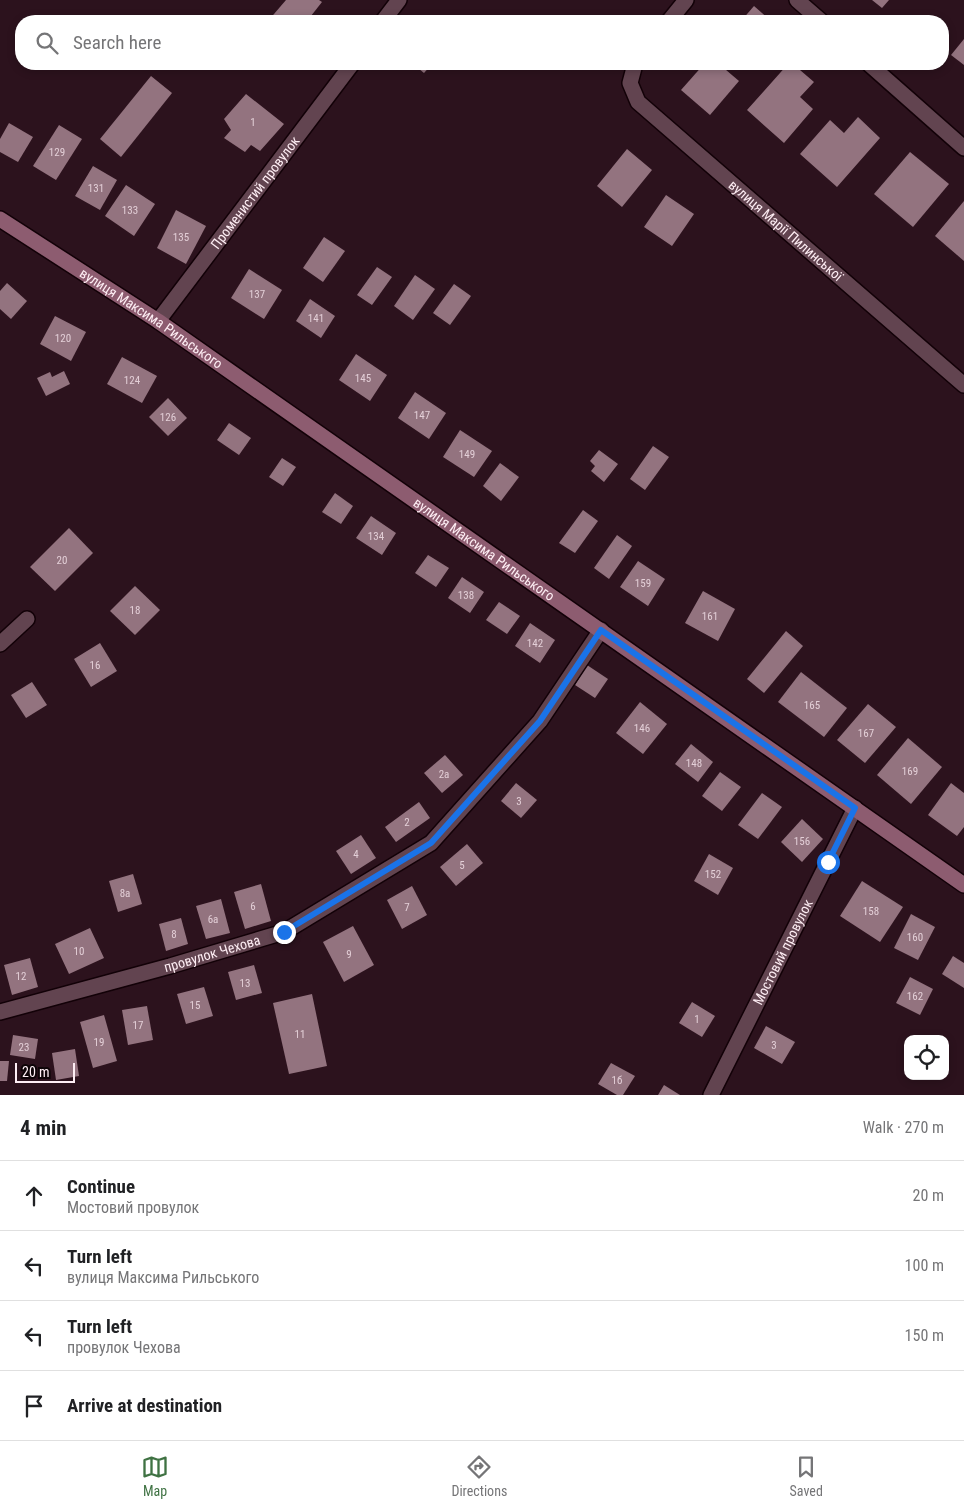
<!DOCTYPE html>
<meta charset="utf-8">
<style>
:root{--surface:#fff;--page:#f6f6f6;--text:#202124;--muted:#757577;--line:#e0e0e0;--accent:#3f7243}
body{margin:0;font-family:"Roboto Condensed",sans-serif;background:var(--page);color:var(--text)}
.controls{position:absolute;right:15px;bottom:15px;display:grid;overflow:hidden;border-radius:10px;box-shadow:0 2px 8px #0003}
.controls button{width:45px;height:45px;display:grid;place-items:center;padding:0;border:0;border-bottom:1px solid var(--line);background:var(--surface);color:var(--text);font:25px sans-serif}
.scale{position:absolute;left:15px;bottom:12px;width:60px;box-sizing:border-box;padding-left:5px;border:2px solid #feeef4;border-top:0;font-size:14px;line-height:18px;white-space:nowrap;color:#feeef4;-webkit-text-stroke:4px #0d0407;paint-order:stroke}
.stop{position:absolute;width:15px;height:15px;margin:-11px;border:4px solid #1a73e8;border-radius:50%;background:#fff}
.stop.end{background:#1a73e8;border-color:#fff;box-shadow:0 1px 5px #0008}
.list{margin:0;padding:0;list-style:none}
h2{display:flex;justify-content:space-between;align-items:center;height:65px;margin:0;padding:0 20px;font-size:21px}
h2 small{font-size:16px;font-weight:400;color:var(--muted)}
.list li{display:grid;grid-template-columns:32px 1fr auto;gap:15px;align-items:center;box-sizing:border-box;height:70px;padding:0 20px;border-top:1px solid var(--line)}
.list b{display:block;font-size:19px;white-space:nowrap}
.list p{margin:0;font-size:16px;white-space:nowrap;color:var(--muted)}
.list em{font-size:16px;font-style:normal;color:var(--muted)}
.icon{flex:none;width:28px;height:28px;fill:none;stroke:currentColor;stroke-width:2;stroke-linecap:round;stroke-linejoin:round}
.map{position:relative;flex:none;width:964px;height:1095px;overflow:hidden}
.search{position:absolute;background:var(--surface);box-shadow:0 2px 8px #0003;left:15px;right:15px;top:15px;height:55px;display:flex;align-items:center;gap:12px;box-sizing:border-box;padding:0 18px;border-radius:20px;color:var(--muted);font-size:19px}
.sheet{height:345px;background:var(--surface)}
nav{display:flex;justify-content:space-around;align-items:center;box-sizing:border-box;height:70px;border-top:1px solid var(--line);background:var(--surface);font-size:14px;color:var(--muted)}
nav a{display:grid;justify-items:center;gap:2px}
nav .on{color:var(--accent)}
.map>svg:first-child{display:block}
.building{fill:#93737f}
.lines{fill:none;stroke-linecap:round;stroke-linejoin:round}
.street-casing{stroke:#120107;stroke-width:18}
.secondary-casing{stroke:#120107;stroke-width:18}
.street{stroke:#624450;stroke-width:15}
.secondary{stroke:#8d5c70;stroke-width:15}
.route{stroke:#1a73e8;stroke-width:6}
.labels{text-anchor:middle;stroke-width:4;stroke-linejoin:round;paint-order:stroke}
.number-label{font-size:11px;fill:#e3cfd7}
.street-label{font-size:14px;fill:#feeef4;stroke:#0d0407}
</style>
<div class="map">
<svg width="964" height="1095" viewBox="0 0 964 1095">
<rect width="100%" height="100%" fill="#2c121d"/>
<g class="building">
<polygon points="286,0 319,0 322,2 307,21 268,21"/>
<polygon points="872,0 889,0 882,8"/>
<polygon points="754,6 771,21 741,21"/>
<polygon points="964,39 964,65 951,55"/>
<polygon points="413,64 432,64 424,73"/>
<polygon points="704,64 719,64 739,81 710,115 681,90"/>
<polygon points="788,64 793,64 814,82 800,97 813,109 784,143 747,110"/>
<polygon points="151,76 172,93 121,157 100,139"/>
<polygon points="246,94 284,124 260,151 251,145 245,152 224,138 231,130 224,119"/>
<polygon points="858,117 880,138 837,187 800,154 830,120 844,133"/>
<polygon points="9,123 33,137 18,162 0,152 0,139"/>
<polygon points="59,125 82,139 56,180 33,166"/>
<polygon points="627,149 652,170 622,207 597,186"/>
<polygon points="910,152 949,184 913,227 874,194"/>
<polygon points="93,166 117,180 100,210 75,196"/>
<polygon points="126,185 155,204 134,236 105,216"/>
<polygon points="666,195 694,214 672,246 644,227"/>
<polygon points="964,201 964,261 935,236"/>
<polygon points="176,210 206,226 186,264 157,248"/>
<polygon points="324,237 345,251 323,282 303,268"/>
<polygon points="377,267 392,277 372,305 357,295"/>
<polygon points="249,269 282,290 264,319 231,298"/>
<polygon points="415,275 435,289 413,320 394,306"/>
<polygon points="7,283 27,301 11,319 0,309 0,291"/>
<polygon points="454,284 471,296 450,325 433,313"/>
<polygon points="310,299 335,316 321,338 296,321"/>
<polygon points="55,316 86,332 71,361 40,344"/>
<polygon points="356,354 387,375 370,401 339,380"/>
<polygon points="122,357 157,376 142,403 107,384"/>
<polygon points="64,371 70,384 46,396 37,378 50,372 52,377"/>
<polygon points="415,392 446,413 429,439 398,418"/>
<polygon points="168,398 187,418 168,436 149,417"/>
<polygon points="229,423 251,438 239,455 217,440"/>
<polygon points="460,430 492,451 474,477 443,457"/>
<polygon points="653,446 669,457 645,490 630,479"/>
<polygon points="599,450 618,464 604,482 591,471 595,466 590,461"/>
<polygon points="282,458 296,467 283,486 269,477"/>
<polygon points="500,463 519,477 501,501 483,486"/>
<polygon points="335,493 353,506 341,524 322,512"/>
<polygon points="583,510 598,521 575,553 559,543"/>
<polygon points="371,516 396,533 382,555 356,538"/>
<polygon points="69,528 93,553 55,591 30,567"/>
<polygon points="617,535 632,546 609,579 594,568"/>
<polygon points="428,555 449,568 436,587 415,573"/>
<polygon points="638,561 665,579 648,606 620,587"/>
<polygon points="462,577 484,592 470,613 448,598"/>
<polygon points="135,586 160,610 135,635 110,611"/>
<polygon points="703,591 735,609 718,641 685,623"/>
<polygon points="499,602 520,616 507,634 486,620"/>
<polygon points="530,623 555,640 540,663 515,646"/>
<polygon points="786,631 803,646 764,693 747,679"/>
<polygon points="100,643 117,671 91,687 74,659"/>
<polygon points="587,665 608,679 595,698 575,685"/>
<polygon points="801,672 847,708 824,737 778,702"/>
<polygon points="32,682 47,705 26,718 11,695"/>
<polygon points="640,702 667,724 643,754 616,733"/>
<polygon points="868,704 896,727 865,763 837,740"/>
<polygon points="908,738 942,767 911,804 877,775"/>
<polygon points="691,744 713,762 698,782 675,764"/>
<polygon points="445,755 463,775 442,793 424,773"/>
<polygon points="720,772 741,787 722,811 702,796"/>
<polygon points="516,783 537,800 521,818 501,801"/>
<polygon points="951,783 964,793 964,827 957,836 928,815"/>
<polygon points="762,793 782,807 758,839 738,825"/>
<polygon points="419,802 430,818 396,842 385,827"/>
<polygon points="802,819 823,839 802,862 781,842"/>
<polygon points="361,835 376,858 351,874 336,851"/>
<polygon points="467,844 483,863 456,886 440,867"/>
<polygon points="709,854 733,868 718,895 694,881"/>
<polygon points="133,874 142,904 118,912 109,881"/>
<polygon points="862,881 903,907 880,942 840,916"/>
<polygon points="261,884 271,921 245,929 234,892"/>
<polygon points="412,886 427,915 402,929 387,900"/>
<polygon points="221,899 230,933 206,939 196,906"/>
<polygon points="911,914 935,927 918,960 894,948"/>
<polygon points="181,918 188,944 166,951 159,924"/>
<polygon points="353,926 374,965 344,982 323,942"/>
<polygon points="90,928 104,958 69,974 55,944"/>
<polygon points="953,956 964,963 964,988 942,974"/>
<polygon points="30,958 38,987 12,995 4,965"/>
<polygon points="254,965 262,993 236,1000 228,972"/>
<polygon points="910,977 933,989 920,1015 896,1003"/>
<polygon points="204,987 213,1016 186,1024 177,994"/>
<polygon points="312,994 327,1066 289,1074 273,1003"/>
<polygon points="692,1002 715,1016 702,1037 679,1023"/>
<polygon points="147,1006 153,1040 128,1045 122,1010"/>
<polygon points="104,1015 117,1061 93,1068 80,1022"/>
<polygon points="766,1026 795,1042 782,1064 754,1048"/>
<polygon points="13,1035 38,1039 35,1059 10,1055"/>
<polygon points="75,1049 79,1076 56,1080 52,1053"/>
<polygon points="0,1061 9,1061 7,1081 0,1081"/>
<polygon points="611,1063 635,1076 623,1095 617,1095 598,1084"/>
<polygon points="664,1085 680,1095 658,1095"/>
</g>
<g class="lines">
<defs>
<g id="street">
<polyline points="797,0 821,21"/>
<polyline points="383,21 399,0"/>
<polyline points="669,21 686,0"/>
<path id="s1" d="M635 64 630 83 638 102 964 385"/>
<polyline points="869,64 964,148"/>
<path id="s2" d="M158 321 352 64"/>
<polyline points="0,644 27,619"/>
<path id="s3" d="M0 1012 170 966 284 932 431 843 540 721 601 630"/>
<path id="s4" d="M711 1095 855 808"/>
</g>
<g id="secondary">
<path id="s5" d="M0 219 158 321 964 885"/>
</g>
</defs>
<use href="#street" class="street-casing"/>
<use href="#secondary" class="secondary-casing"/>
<use href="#street" class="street"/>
<use href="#secondary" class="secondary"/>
</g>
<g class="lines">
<polyline class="route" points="284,932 431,843 540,721 601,630 855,808 828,862"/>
</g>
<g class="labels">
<g class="number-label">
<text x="253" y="126">1</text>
<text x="57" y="156">129</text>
<text x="96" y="192">131</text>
<text x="130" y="214">133</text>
<text x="181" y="241">135</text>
<text x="257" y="298">137</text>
<text x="316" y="322">141</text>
<text x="63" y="342">120</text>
<text x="363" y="382">145</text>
<text x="132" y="384">124</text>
<text x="422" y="419">147</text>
<text x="168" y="421">126</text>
<text x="467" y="458">149</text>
<text x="376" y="540">134</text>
<text x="62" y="564">20</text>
<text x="643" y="587">159</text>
<text x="466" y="599">138</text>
<text x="135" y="614">18</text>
<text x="710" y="620">161</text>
<text x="535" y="647">142</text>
<text x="95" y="669">16</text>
<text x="812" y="709">165</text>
<text x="642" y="732">146</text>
<text x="866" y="737">167</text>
<text x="694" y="767">148</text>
<text x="910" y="775">169</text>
<text x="444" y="778">2а</text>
<text x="519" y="805">3</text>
<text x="407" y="826">2</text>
<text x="802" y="845">156</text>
<text x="356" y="858">4</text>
<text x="462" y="869">5</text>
<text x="713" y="878">152</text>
<text x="125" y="897">8а</text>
<text x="253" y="910">6</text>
<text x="407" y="911">7</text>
<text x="871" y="915">158</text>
<text x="213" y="923">6а</text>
<text x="174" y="938">8</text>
<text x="915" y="941">160</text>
<text x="79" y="955">10</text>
<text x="349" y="958">9</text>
<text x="21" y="980">12</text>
<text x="245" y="987">13</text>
<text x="915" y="1000">162</text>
<text x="195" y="1009">15</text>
<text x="697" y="1023">1</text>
<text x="138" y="1029">17</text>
<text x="300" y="1038">11</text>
<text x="99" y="1046">19</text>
<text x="774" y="1049">3</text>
<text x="24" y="1051">23</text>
<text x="617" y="1084">1б</text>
</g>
<g class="street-label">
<text dy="5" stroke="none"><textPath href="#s2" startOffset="161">Променистий провулок</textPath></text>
<text dy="5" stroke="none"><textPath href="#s1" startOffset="236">вулиця Марії Пилинської</textPath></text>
<text dy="5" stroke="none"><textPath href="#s5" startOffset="181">вулиця Максима Рильського</textPath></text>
<text dy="5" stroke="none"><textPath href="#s5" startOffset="586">вулиця Максима Рильського</textPath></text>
<text dy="5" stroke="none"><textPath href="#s4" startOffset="160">Мостовий провулок</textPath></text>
<text dy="5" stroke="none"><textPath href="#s3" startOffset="220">провулок Чехова</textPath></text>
</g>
</g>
</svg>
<div class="controls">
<button><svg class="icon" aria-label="locate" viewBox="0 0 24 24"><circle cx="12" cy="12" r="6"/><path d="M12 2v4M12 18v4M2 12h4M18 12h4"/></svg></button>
</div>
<div class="scale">20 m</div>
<div class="stop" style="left:828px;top:862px"></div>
<div class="stop end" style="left:284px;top:932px"></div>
<div class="search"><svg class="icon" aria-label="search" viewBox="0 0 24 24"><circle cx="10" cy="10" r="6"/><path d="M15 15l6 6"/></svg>Search here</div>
</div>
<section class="sheet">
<h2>4 min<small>Walk · 270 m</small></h2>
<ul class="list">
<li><svg class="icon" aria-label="ahead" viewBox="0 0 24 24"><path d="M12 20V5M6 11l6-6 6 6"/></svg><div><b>Continue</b><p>Мостовий провулок</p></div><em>20 m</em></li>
<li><svg class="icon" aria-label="left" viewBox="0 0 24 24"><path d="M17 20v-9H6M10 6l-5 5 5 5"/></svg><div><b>Turn left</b><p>вулиця Максима Рильського</p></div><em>100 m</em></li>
<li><svg class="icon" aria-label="left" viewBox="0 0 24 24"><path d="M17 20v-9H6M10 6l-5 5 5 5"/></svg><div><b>Turn left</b><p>провулок Чехова</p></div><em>150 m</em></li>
<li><svg class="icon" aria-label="arrive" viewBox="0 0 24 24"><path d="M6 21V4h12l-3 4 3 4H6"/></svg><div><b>Arrive at destination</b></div></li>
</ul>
</section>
<nav>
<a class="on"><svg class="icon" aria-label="map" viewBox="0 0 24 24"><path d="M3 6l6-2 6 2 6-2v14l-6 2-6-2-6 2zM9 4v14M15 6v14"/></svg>Map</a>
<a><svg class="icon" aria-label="directions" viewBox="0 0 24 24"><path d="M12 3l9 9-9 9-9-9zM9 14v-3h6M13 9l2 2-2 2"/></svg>Directions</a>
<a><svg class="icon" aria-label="saved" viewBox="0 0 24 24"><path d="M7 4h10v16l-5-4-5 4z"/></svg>Saved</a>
</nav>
